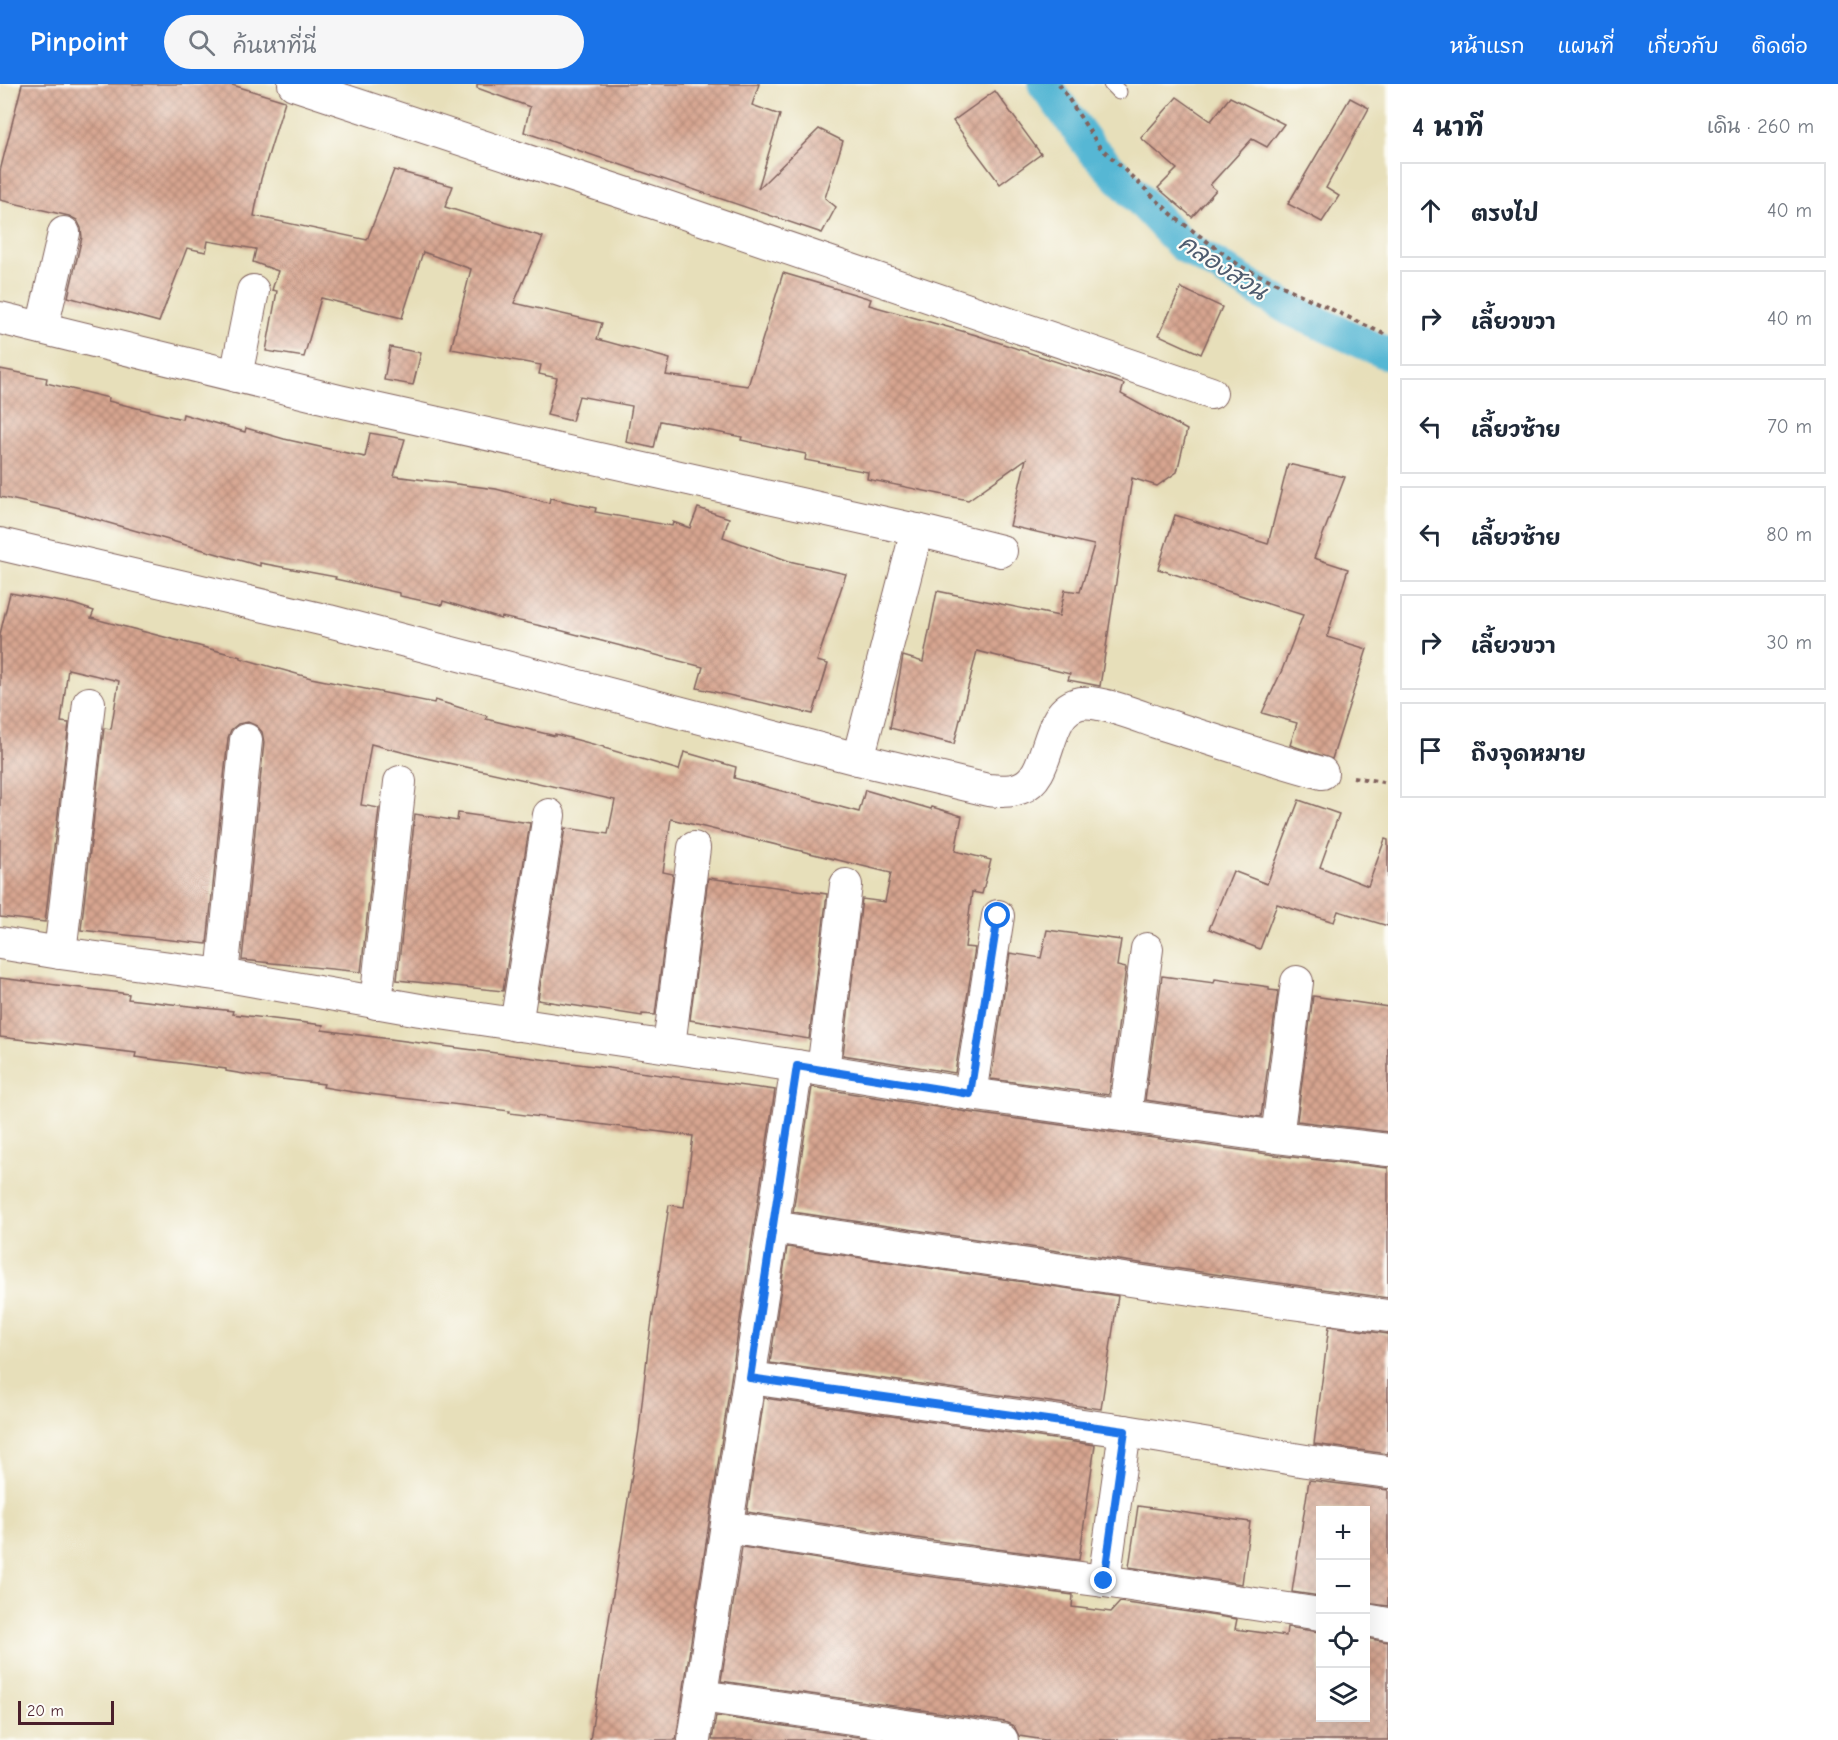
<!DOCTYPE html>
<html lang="th">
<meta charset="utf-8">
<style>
:root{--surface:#fff;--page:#f6f6f7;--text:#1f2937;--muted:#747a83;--line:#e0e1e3;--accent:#1a73e8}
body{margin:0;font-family:"Comic Neue","Playpen Sans Thai",sans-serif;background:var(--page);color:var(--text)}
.controls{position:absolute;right:18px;bottom:18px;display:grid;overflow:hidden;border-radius:0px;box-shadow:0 6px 24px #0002}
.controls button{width:54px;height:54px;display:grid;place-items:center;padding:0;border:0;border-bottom:2px solid var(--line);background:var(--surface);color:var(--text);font:30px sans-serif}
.scale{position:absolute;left:18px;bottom:15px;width:96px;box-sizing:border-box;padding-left:6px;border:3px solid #4a1f2b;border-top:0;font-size:16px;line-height:21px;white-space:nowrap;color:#4a1f2b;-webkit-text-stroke:4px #fdfcf7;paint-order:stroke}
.stop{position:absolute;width:18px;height:18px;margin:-14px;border:4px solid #1a73e8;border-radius:50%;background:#fff}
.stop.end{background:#1a73e8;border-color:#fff;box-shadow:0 2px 6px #0008}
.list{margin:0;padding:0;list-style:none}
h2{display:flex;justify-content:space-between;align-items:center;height:78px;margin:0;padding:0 24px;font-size:26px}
h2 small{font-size:20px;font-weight:400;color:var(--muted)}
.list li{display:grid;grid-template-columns:39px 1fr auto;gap:18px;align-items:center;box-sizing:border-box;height:96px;margin:0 12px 12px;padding:0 12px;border:2px solid var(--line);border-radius:0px}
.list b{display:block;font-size:22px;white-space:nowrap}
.list em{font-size:20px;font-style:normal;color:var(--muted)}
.icon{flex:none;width:33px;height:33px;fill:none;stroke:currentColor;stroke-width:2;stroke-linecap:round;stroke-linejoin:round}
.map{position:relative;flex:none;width:1388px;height:1656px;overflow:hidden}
header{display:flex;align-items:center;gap:36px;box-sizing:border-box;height:84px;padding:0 30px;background:var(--accent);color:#fff}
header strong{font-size:28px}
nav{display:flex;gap:33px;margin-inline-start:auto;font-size:21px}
.search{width:420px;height:54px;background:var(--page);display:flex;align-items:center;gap:15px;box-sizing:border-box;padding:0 21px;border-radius:33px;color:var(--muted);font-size:22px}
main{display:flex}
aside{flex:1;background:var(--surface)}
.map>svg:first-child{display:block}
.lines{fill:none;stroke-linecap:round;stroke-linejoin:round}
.canal{stroke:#56b7d4;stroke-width:33}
.building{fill:url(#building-cross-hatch)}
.service-casing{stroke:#81625d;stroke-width:17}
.minor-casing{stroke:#81625d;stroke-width:34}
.path{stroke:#81625d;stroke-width:4;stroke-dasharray:4.5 4.5;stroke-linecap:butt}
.service{stroke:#fff;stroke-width:15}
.minor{stroke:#fff;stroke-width:32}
.route{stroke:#1a73e8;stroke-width:8}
.labels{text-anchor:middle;stroke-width:4.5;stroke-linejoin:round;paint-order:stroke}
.water-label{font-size:24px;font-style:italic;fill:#4f5c6f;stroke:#fdfcf7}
</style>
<header>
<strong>Pinpoint</strong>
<div class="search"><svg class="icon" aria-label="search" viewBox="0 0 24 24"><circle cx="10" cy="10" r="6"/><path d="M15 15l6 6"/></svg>ค้นหาที่นี่</div>
<nav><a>หน้าแรก</a><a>แผนที่</a><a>เกี่ยวกับ</a><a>ติดต่อ</a></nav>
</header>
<main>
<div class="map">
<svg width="1388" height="1656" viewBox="0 0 1388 1656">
<defs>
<pattern id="building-cross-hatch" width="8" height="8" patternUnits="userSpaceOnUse" patternTransform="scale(1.5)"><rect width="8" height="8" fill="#d7a590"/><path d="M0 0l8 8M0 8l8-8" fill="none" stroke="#b08676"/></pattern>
</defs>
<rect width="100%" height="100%" fill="#fdfcf7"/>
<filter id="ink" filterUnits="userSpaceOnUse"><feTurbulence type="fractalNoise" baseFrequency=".0167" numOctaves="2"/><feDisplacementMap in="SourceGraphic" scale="12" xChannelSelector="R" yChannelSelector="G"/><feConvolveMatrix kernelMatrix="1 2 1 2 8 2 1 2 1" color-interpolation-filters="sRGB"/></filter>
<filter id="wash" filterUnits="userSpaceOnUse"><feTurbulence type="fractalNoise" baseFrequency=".008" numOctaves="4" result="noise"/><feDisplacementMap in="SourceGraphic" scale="24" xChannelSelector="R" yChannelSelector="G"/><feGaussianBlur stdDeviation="1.35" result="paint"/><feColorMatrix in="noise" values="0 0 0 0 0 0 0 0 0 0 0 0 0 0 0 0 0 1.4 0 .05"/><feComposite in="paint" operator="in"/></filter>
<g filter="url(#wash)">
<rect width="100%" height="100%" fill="#e7dfba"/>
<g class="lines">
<polyline class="canal" points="1044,0 1091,64 1182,161 1291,226 1388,270"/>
</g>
<g id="blocks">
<g class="building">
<polygon points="22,0 229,0 285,17 261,95 254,132 367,156 394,86 453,102 445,123 543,153 514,219 602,239 597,255 670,275 666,291 748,302 783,189 871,215 869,221 976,251 1124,300 1121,310 1187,346 1177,388 1157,402 1132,394 1100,602 1068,596 1070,590 977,567 954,660 890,644 903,572 923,578 937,507 1059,532 1065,506 1080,508 1094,461 1010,442 1026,375 968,416 867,395 868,388 805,376 806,370 741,356 742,353 660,337 654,364 626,358 632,322 579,312 572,337 547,331 557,294 539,290 541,281 451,265 471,185 423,168 402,234 321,214 304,273 266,267 277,207 272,206 278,187 253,178 256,165 208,157 206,168 187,164 159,238 68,213 82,153 81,144 77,136 69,132 0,116 0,87"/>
<polygon points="477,0 759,0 752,21 780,31 758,105 819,45 843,57 825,114 836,123 822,149 524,48 530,23 477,4"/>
<polygon points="995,7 1041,70 1000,100 953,37"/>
<polygon points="1177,13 1211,37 1230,13 1284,40 1267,63 1252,55 1210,101 1216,106 1192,133 1158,104 1177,85 1141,54"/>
<polygon points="1350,14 1369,24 1326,104 1339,112 1322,138 1288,120"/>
<polygon points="1181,204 1222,223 1201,270 1159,251"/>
<polygon points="390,263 421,269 413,301 384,296"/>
<polygon points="0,285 47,294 46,299 109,314 108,317 182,335 183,330 245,348 246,344 284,355 365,373 370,349 405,355 394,392 496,405 549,419 550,414 596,424 595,428 672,442 673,438 690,444 698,424 729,434 723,453 789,477 846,490 817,577 828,580 813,630 697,604 703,583 559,546 502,533 501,535 443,517 442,521 400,512 400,509 335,495 336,493 260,479 260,482 70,428 0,413"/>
<polygon points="1288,380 1345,393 1314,474 1348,485 1327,553 1367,565 1332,675 1290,661 1297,639 1262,629 1282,586 1303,531 1158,485 1175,431 1268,460"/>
<polygon points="10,509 73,520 94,527 91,534 241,573 240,574 311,594 434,619 435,616 487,632 486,635 555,652 555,650 604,663 604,664 679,686 684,668 736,683 734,694 859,728 865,706 931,725 932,723 962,732 955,767 991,776 982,810 972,808 965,863 975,864 955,989 843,971 862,815 885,818 891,789 671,735 663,788 673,790 655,931 642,930 642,932 538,916 565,744 608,750 615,716 421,673 371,660 361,721 379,724 361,888 242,876 264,658 262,648 257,642 248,638 238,640 231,646 228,654 207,860 81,846 104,644 111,645 119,597 68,585 61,638 69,639 45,838 0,833 0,550"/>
<polygon points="1299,716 1339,730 1320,783 1368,802 1385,755 1388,756 1388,842 1338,827 1334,838 1277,820 1260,865 1209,845 1233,787 1267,800"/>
<polygon points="458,729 530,739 503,907 397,896 415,730 457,737"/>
<polygon points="708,794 827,810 809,955 690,936"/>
<polygon points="1047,846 1121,856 1117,882 1126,884 1109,1011 991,995 1010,869 1041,874"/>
<polygon points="1162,892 1214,899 1215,895 1269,903 1269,906 1278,907 1261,1033 1145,1016"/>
<polygon points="0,894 129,910 128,915 233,927 232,930 323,941 322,946 775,1006 676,1656 590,1656 639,1346 648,1264 669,1121 684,1123 693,1052 509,1029 510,1027 353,1008 323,1003 324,1000 256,992 226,987 226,985 135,973 136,969 0,953"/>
<polygon points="1313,912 1388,923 1388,1048 1297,1037"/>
<polygon points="812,1003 967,1028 1275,1071 1388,1084 1388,1214 1228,1192 793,1128"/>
<polygon points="787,1163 1118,1212 1101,1325 770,1279"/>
<polygon points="1329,1242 1388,1250 1388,1370 1314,1360"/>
<polygon points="764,1314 1095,1361 1079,1476 923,1455 747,1428"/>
<polygon points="1309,1396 1388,1406 1388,1522 1365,1519 1365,1426 1320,1426 1320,1512 1292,1508"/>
<polygon points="1138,1422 1250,1438 1242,1500 1129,1483"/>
<polygon points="742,1463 918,1491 1073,1511 1072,1523 1111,1528 1120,1518 1237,1535 1235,1545 1286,1552 1287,1543 1320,1548 1320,1634 1365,1634 1365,1554 1388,1558 1388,1656 1045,1656 1019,1652 1014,1642 1005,1638 721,1597"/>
<polygon points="716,1632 878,1656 712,1656"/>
</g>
</g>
</g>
<g filter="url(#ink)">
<use href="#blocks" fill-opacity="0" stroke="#81625d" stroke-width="1.5"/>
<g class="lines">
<defs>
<polyline id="service" points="1111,0 1119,8"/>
<g id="minor">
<polyline points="294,0 667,123 1211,309"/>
<polyline points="0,234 339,317 917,446 1001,467"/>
<polyline points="42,244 64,149"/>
<polyline points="236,292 253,207"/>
<path d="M0 460 329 537 858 675 988 706C999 707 1010 708 1020 704 1054 692 1042 626 1081 619 1098 616 1139 632 1156 638 1211 655 1266 674 1322 689"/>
<polyline points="858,675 917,446"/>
<polyline points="0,859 60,869 222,891 420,926 797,982 970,1010 1277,1053 1388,1066"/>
<polyline points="60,869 89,619"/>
<polyline points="222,891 246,656"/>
<polyline points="376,919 400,698"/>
<polyline points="516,941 549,731"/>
<polyline points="669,962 694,764"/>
<polyline points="823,986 846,801"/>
<polyline points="970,1010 998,832"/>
<polyline points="1125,1031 1147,865"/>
<polyline points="1277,1053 1297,898"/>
<polyline points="772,1143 1225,1210 1388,1232"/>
<polyline points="750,1294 1125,1347 1306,1377 1388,1388"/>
<polyline points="727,1443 920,1473 1104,1497 1320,1530"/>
<polyline points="1104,1497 1125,1347"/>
<polyline points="1366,1536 1388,1540"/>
<polyline points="701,1612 1002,1656"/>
<polyline points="694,1656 797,982"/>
</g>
</defs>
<use href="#service" class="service-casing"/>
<use href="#minor" class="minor-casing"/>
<g class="path">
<polyline points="1059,0 1099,62 1177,135 1240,182 1388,252"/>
<polyline points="1353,693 1388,699"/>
</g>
<use href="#service" class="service"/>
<use href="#minor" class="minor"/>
</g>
</g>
<g class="lines" filter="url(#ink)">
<polyline class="route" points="998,832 970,1010 797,982 750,1294 1125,1347 1104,1497"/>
</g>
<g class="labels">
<g class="water-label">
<text transform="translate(1223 183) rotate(33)" y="8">คลองสวน</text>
</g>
</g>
</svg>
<div class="controls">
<button>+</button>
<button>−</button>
<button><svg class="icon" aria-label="locate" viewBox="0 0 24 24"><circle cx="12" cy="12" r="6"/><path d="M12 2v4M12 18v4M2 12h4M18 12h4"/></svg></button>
<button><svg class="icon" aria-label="layers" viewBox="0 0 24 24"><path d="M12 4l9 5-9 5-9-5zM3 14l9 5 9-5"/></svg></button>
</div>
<div class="scale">20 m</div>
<div class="stop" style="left:998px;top:832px"></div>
<div class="stop end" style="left:1104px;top:1497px"></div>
</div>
<aside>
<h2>4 นาที<small>เดิน · 260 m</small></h2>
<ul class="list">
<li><svg class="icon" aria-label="ahead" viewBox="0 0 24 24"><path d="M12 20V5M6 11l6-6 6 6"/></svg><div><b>ตรงไป</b></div><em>40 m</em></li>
<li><svg class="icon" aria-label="right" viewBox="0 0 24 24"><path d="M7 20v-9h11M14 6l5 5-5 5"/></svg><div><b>เลี้ยวขวา</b></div><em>40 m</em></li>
<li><svg class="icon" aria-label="left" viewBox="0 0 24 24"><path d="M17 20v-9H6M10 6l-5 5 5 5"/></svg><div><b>เลี้ยวซ้าย</b></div><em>70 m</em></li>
<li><svg class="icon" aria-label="left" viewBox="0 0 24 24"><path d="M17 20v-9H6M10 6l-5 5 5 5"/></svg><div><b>เลี้ยวซ้าย</b></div><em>80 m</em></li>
<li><svg class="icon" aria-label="right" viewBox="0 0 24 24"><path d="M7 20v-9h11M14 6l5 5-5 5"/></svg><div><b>เลี้ยวขวา</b></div><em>30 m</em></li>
<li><svg class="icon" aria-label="arrive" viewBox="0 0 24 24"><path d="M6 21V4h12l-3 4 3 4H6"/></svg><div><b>ถึงจุดหมาย</b></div></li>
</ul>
</aside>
</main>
